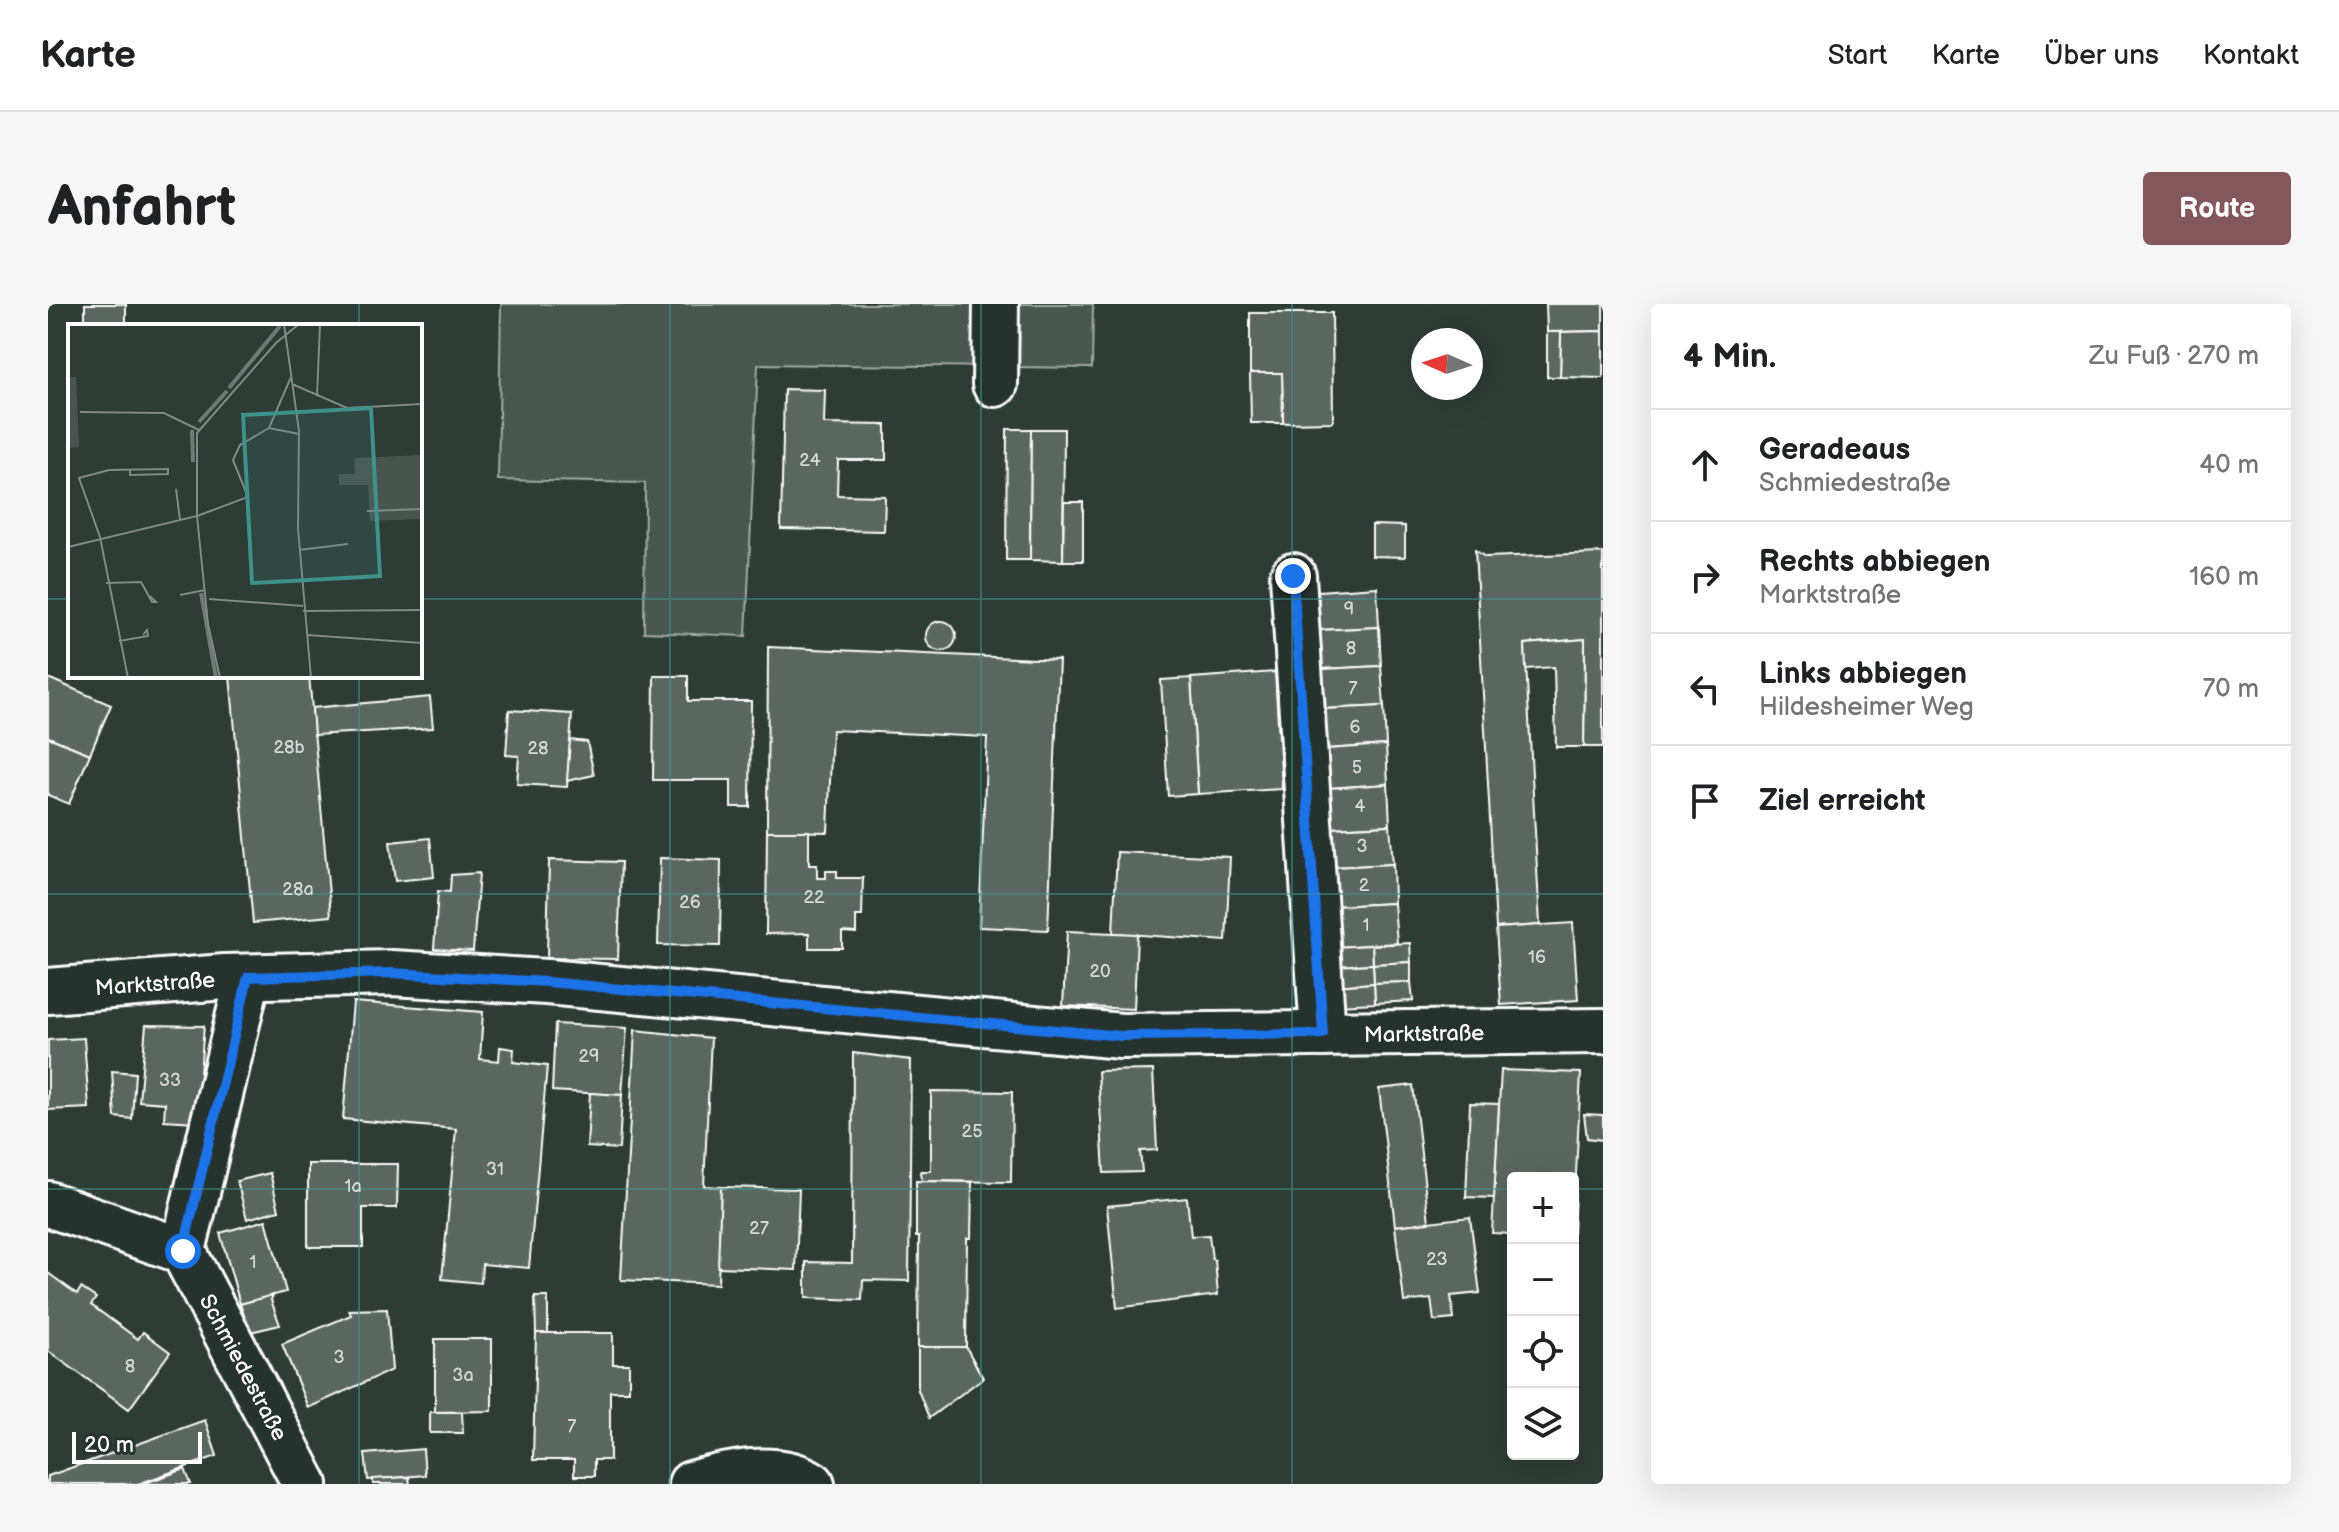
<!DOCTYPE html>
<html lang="de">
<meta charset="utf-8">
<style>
:root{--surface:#fff;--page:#f6f6f6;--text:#202124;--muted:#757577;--line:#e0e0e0;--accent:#84575d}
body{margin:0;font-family:"Balsamiq Sans",sans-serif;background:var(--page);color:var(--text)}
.controls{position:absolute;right:24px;bottom:24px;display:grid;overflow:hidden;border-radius:8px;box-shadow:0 8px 32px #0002}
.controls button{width:72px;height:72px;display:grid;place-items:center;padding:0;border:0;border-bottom:2px solid var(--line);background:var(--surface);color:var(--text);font:40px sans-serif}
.compass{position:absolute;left:1363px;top:24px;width:72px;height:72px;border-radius:50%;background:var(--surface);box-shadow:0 8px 32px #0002;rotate:273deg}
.scale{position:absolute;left:24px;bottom:20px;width:130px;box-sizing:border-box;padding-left:8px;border:4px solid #fff;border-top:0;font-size:22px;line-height:28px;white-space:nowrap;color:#fff;-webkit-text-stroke:6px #26332d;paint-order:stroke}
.stop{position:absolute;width:24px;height:24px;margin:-18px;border:6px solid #1a73e8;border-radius:50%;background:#fff}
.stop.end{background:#1a73e8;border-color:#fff;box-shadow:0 2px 8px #0008}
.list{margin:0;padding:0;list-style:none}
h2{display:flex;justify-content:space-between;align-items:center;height:104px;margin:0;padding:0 32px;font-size:34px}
h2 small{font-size:26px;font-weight:400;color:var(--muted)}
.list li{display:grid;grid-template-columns:52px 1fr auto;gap:24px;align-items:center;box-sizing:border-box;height:112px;padding:0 32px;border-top:2px solid var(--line)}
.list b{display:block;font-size:30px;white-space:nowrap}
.list p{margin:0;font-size:26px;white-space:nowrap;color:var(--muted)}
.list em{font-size:26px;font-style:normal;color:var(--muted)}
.icon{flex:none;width:44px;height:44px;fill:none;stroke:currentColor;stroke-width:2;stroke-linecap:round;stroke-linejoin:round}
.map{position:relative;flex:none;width:1555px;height:1180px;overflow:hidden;border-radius:8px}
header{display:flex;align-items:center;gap:48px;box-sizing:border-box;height:112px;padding:0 40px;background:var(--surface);border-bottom:2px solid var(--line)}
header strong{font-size:38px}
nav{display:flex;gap:44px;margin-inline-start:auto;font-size:28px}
.intro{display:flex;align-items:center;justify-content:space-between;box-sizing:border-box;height:192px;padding:0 48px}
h1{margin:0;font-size:56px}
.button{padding:20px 36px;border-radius:8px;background:var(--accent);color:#fff;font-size:28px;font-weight:700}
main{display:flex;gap:48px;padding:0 48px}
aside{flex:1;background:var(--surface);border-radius:8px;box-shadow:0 8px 32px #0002}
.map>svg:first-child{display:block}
.grass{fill:#4a544f;stroke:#a4aaa7;stroke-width:2}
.building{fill:#5b6661;stroke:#fff;stroke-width:2}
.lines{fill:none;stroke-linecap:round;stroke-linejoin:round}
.minor-casing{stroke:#fff;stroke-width:50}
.minor{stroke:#26332d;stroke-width:44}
.route{stroke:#1a73e8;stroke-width:10}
.grid{fill:none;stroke:#3f918b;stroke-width:2;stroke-opacity:0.55}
.labels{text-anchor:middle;stroke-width:8;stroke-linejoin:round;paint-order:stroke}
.number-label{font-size:18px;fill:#d6d9d8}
.street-label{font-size:22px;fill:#fff;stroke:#26332d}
.inset-river{fill:none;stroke:#707975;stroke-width:4}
.inset-road{fill:none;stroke:#828986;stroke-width:2}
.view{fill:#3f918b;fill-opacity:0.15;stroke:#3f918b;stroke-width:4}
.inset-edge{fill:none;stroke:#fff;stroke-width:4}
</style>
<header>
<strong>Karte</strong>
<nav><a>Start</a><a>Karte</a><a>Über uns</a><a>Kontakt</a></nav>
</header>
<div class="intro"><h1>Anfahrt</h1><a class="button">Route</a></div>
<main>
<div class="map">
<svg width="1555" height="1180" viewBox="0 0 1555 1180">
<rect width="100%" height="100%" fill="#2f3b35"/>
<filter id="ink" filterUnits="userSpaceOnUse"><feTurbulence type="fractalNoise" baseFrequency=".0125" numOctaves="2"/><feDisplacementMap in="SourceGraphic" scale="16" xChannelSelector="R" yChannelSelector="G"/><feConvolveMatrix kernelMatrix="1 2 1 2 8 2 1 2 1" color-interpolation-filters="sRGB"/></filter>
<g filter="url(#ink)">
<polygon class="grass" points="453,0 1045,0 1044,64 710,60 698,332 596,328 597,179 450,176"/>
<g class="building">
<rect x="37" y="0" width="41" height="22"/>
<polygon points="1498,0 1555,0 1555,27 1499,28"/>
<polygon points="1202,9 1284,9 1285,118 1235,119 1234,69 1202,69"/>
<polygon points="1555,27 1555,74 1512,73 1513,28"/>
<polygon points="1499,28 1513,28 1512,73 1499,73"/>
<polygon points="1202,69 1234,69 1235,119 1203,119"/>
<polygon points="736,85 777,86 776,120 838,121 838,156 790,156 789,191 837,192 836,227 733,225"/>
<polygon points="959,125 983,125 982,256 958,256"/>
<polygon points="983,125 1016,125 1015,257 982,256"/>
<polygon points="1016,198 1035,198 1035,257 1015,257"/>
<polygon points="1324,221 1357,222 1357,253 1324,252"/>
<polygon points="1427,246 1437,253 1555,249 1555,443 1536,443 1537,335 1477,340 1492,621 1448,624"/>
<polygon points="1329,283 1331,323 1272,326 1270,287"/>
<circle cx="893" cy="332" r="15"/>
<polygon points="1331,323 1333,362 1274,365 1272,326"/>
<polygon points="1537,335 1536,443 1508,443 1506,363 1478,365 1477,340"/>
<polygon points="720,343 1011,356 1000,626 931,623 939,433 784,426 780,528 719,527"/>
<polygon points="1333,362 1336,402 1276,405 1274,365"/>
<polygon points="1227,368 1234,485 1150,490 1143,374"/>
<polygon points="182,372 261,372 283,612 205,619"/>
<polygon points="606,372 640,372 640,397 703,397 702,503 683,503 683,476 605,476"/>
<polygon points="0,374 63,401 42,450 0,433"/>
<polygon points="1143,374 1150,490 1120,492 1113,376"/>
<polygon points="382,393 385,424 266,431 264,404"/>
<polygon points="1336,402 1338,441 1279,445 1276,405"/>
<polygon points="461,406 524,410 519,483 469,480 471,452 458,451"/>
<polygon points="0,433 42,450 21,500 0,491"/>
<polygon points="522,436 539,438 546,471 519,477"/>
<polygon points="1338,441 1340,480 1281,484 1279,445"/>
<polygon points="1340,480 1342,521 1283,524 1281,484"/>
<polygon points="1342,521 1345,560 1285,563 1283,524"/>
<polygon points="719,527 761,527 761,561 769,561 769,574 778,574 778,567 789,567 789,574 815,574 814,612 808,612 808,629 794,628 794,644 761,644 761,629 718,630"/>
<polygon points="382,534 386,573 347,577 342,538"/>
<polygon points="1069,548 1182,553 1178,637 1065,629"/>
<polygon points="612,554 673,556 672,642 610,641"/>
<polygon points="501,556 573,558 570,655 499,654"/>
<polygon points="1345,560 1346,599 1287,602 1285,563"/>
<polygon points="431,569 425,647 386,645 390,587 402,588 403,571"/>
<polygon points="1346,599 1349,639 1289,643 1287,602"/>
<polygon points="1525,619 1530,696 1453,701 1448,624"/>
<polygon points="1019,627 1089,630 1086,705 1015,702"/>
<polygon points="1362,639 1363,658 1325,660 1324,641"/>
<polygon points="1324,641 1325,660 1287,662 1286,643"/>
<polygon points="1363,658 1363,678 1326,679 1325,660"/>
<polygon points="1325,660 1326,679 1287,682 1287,662"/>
<polygon points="1363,678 1365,697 1327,699 1326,679"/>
<polygon points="1326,679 1327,699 1289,701 1287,682"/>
<polygon points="305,698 435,708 432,755 451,757 452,743 466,745 465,758 499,762 481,964 434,960 433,979 394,975 408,825 295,815"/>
<polygon points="507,720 579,724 574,791 504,787"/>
<polygon points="98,721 156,722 148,818 116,816 117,799 91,797"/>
<polygon points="587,726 663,734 656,882 673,883 670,980 573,976"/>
<polygon points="36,734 41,804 0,806 0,736"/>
<polygon points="805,749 863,756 861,977 815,976 814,996 758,994 758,958 804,959"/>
<polygon points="1105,766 1109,846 1092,847 1094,868 1056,869 1050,767"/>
<polygon points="1453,766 1533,769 1525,930 1525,874 1465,874 1465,930 1444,929"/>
<polygon points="64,767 87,769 84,815 67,813"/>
<polygon points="1365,781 1381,918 1347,922 1331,785"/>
<polygon points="883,787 964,788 963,878 874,877 873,867 883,867"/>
<polygon points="542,789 574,791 571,845 539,843"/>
<polygon points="1422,799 1451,800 1446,894 1418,893"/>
<polygon points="1536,810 1555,811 1555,836 1539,834"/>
<polygon points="260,860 350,860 349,904 315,904 315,943 260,943"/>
<polygon points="222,869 231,906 199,915 189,877"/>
<polygon points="868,877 924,878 923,934 919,934 918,1043 870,1043 871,933 868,933"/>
<polygon points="673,883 751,885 748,966 670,963"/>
<polygon points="1139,894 1143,932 1161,931 1164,955 1167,956 1170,991 1069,1004 1059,902"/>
<polygon points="1422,913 1432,989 1403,992 1406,1015 1386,1017 1383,995 1356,998 1347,922"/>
<polygon points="218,916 238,988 192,1000 172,929"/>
<polygon points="0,969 29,990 33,984 48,994 43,1001 90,1035 95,1028 122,1048 81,1105 0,1047"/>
<polygon points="225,991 223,996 232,1021 202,1028 192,1000"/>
<polygon points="487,993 500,993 500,1029 488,1029"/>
<polygon points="339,1005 344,1066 260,1104 234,1040 303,1011 301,1006"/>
<polygon points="488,1029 565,1029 565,1060 581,1060 581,1087 562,1087 562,1156 546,1156 546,1172 526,1172 526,1156 485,1156"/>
<polygon points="387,1035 444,1035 444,1107 387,1108"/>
<polygon points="870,1043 918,1043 935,1074 881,1114 870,1086"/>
<polygon points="382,1108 414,1108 415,1129 382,1129"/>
<polygon points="157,1116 169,1152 90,1180 0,1180 0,1172"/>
<polygon points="375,1145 377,1171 320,1176 317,1150"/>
<polygon points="137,1165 143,1180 94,1180"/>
<polygon points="361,1173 362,1180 325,1180 325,1175"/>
</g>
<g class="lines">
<defs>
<g id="minor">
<polyline points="947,80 948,0"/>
<polyline points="1245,272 1275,730"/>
<polyline points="200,673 135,947 257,1180"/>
<polyline points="0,687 177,673 344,669 499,678 1073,732 1555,727"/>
<polyline points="0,900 135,947"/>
<path d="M643 1180C679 1170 730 1158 764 1180"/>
</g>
</defs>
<use href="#minor" class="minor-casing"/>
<use href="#minor" class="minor"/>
</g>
</g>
<g class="lines" filter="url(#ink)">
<polyline class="route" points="135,947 200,673 344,669 499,678 1073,732 1275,730 1245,272"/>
</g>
<path class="grid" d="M311 0V22M622 0V1180M933 0V1180M1244 0V1180M0 295H22M372 295H1555M311 372V1180M0 590H1555M0 885H1465M1525 885H1555"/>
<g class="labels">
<g class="number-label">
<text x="762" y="162">24</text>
<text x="1301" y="311">9</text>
<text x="1303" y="350">8</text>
<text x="1305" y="390">7</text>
<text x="1307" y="429">6</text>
<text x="241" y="449">28b</text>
<text x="490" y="450">28</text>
<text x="1309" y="469">5</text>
<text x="1312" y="508">4</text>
<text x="1314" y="548">3</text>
<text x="1316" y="587">2</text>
<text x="250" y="591">28a</text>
<text x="766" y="599">22</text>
<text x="642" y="604">26</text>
<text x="1318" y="627">1</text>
<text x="1489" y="659">16</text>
<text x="1052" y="673">20</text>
<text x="541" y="758">29</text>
<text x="122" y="782">33</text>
<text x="924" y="833">25</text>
<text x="447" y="871">31</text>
<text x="305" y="888">1a</text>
<text x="711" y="930">27</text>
<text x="1389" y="961">23</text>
<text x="205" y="964">1</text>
<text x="291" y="1059">3</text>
<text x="82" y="1068">8</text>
<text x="415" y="1077">3a</text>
<text x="524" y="1128">7</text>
</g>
<g class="street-label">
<text transform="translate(107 679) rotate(-4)" y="8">Marktstraße</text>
<text transform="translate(1376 729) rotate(-1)" y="8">Marktstraße</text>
<text transform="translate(196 1063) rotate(62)" y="8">Schmiedestraße</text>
</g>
</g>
<g transform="translate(20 20)">
<rect width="354" height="354" fill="#2f3b35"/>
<path d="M354 131V195L302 197 300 161H271V150H287L286 134Z" fill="#4a544f"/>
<path d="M0 53H8L11 123 0 124Z" fill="#4a544f"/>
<path class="inset-river" d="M161 64 212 2M131 98 159 67M124 106 125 138M133 269 148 354"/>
<path class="inset-road" d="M216 0 231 107 230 204 243 354M224 60 279 84 354 80M249 72 252 0M12 88 96 89 131 106M201 104 223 53M108 165 112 196M299 187 354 185M0 223 129 192V109L208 19 231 0M231 226 280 220M38 259 73 258 84 278H88L82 272M112 271 137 266M141 275 235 282M235 287 354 286M239 311 354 319M51 317 80 312 79 306 75 311M60 354 32 213 11 154 41 146 100 145V150L62 151V146M152 354 140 300 129 192 180 173 165 136 172 121 201 104 231 110"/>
<path class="view" d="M303 84 312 252 184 259 175 91Z"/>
<rect width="354" height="354" class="inset-edge"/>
</g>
</svg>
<div class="controls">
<button>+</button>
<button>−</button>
<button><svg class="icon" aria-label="locate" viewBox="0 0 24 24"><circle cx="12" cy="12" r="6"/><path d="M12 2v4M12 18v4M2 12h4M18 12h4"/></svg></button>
<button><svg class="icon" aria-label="layers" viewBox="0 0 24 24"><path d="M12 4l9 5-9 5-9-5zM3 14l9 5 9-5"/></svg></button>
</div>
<svg class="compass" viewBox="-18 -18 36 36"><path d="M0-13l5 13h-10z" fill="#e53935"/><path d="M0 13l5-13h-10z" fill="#757577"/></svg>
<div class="scale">20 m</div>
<div class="stop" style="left:135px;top:947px"></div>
<div class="stop end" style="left:1245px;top:272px"></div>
</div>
<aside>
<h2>4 Min.<small>Zu Fuß · 270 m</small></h2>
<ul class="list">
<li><svg class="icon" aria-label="ahead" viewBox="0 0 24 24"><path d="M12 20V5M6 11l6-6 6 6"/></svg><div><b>Geradeaus</b><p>Schmiedestraße</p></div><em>40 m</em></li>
<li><svg class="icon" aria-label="right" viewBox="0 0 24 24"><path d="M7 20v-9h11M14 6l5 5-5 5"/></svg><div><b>Rechts abbiegen</b><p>Marktstraße</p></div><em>160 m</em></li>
<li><svg class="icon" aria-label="left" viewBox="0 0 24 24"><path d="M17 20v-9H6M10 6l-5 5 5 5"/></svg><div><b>Links abbiegen</b><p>Hildesheimer Weg</p></div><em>70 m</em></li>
<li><svg class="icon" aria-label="arrive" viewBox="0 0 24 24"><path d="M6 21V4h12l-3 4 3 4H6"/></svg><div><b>Ziel erreicht</b></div></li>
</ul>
</aside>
</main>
